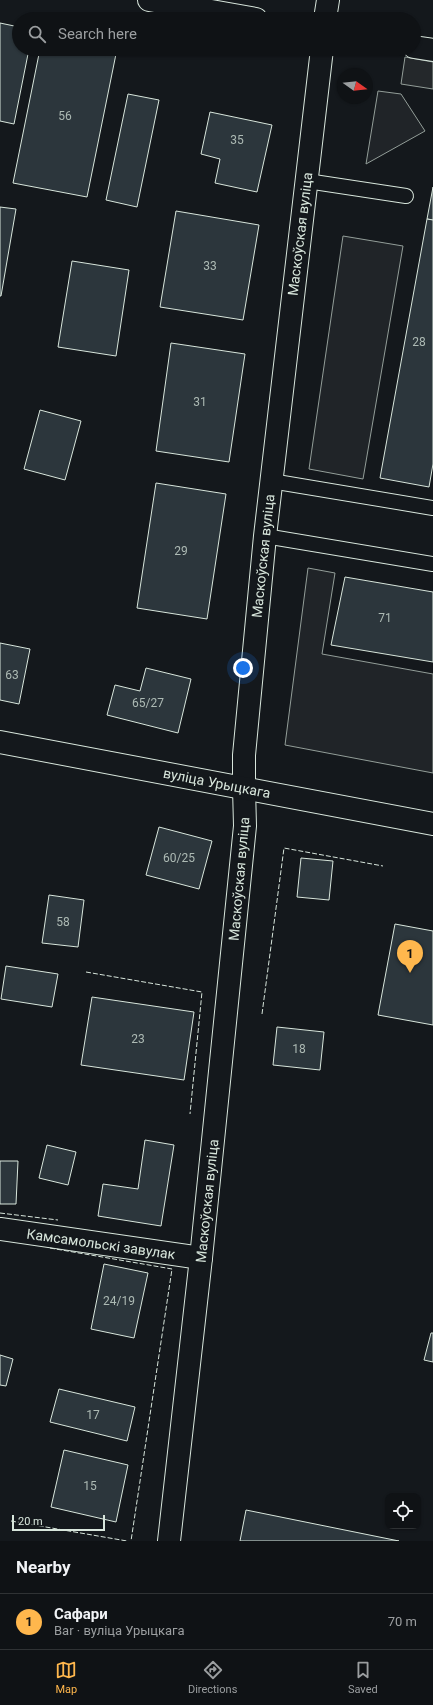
<!DOCTYPE html>
<meta charset="utf-8">
<style>
:root{--surface:#0f1215;--page:#181b1e;--text:#f1f3f6;--muted:#9b9ea0;--line:#2f3234;--accent:#ffb74d}
body{margin:0;font-family:Roboto,sans-serif;background:var(--page);color:var(--text)}
.controls{position:absolute;right:12px;bottom:12px;display:grid;overflow:hidden;border-radius:8px;box-shadow:0 1px 3px #0004}
.controls button{width:36px;height:36px;display:grid;place-items:center;padding:0;border:0;border-bottom:1px solid var(--line);background:var(--surface);color:var(--text);font:20px sans-serif}
.compass{position:absolute;left:337px;top:68px;width:36px;height:36px;border-radius:50%;background:var(--surface);box-shadow:0 1px 3px #0004;rotate:105deg}
.scale{position:absolute;left:12px;bottom:10px;width:93px;box-sizing:border-box;padding-left:4px;border:2px solid #d8e6dc;border-top:0;font-size:11px;line-height:14px;white-space:nowrap;color:#d8e6dc;-webkit-text-stroke:3px #14181c;paint-order:stroke}
.you{position:absolute;left:243px;top:668px;width:14px;height:14px;margin:-10px;border:3px solid #fff;border-radius:50%;background:#1a73e8;box-shadow:0 0 0 6px #1a73e833}
.badge{display:grid;place-items:center;width:26px;height:26px;border-radius:50%;background:var(--accent);color:#111;font-size:13px;font-weight:700}
.pin{position:absolute;translate:-50% -33px;filter:drop-shadow(0 1px 2px #0008)}
.pin::after{content:'';position:absolute;top:21px;width:14px;height:12px;background:inherit;clip-path:polygon(0 0,100% 0,50% 100%)}
.list{margin:0;padding:0;list-style:none}
h2{display:flex;justify-content:space-between;align-items:center;height:52px;margin:0;padding:0 16px;font-size:17px}
h2 small{font-size:13px;font-weight:400;color:var(--muted)}
.list li{display:grid;grid-template-columns:26px 1fr auto;gap:12px;align-items:center;box-sizing:border-box;height:56px;padding:0 16px;border-top:1px solid var(--line)}
.list b{display:block;font-size:15px;white-space:nowrap}
.list p{margin:0;font-size:13px;white-space:nowrap;color:var(--muted)}
.list em{font-size:13px;font-style:normal;color:var(--muted)}
.icon{flex:none;width:22px;height:22px;fill:none;stroke:currentColor;stroke-width:2;stroke-linecap:round;stroke-linejoin:round}
.map{position:relative;flex:none;width:433px;height:1541px;overflow:hidden}
.search{position:absolute;background:var(--surface);box-shadow:0 1px 3px #0004;left:12px;right:12px;top:12px;height:44px;display:flex;align-items:center;gap:10px;box-sizing:border-box;padding:0 14px;border-radius:22px;color:var(--muted);font-size:15px}
.sheet{height:108px;background:var(--surface)}
nav{display:flex;justify-content:space-around;align-items:center;box-sizing:border-box;height:56px;border-top:1px solid var(--line);background:var(--surface);font-size:11px;color:var(--muted)}
nav a{display:grid;justify-items:center;gap:2px}
nav .on{color:var(--accent)}
.map>svg:first-child{display:block}
.green{fill:#202428;stroke:#939e99}
.parking{fill:#24282b;stroke:#939e99}
.building{fill:#2c363c;stroke:#d8e6dc}
.lines{fill:none;stroke-linecap:round;stroke-linejoin:round}
.service-casing{stroke:#d8e6dc;stroke-width:16}
.minor-casing{stroke:#d8e6dc;stroke-width:24}
.tertiary-casing{stroke:#d8e6dc;stroke-width:24}
.primary-casing{stroke:#d8e6dc;stroke-width:24}
.service{stroke:#14181c;stroke-width:14}
.minor{stroke:#14181c;stroke-width:22}
.tertiary{stroke:#14181c;stroke-width:22}
.primary{stroke:#14181c;stroke-width:22}
.fence{stroke:#d8e6dc;stroke-width:1;stroke-dasharray:5 2;stroke-linecap:butt}
.labels{text-anchor:middle;stroke-width:3;stroke-linejoin:round;paint-order:stroke}
.number-label{font-size:12px;fill:#adbab4}
.street-label{font-size:14px;fill:#d8e6dc;stroke:#14181c}
</style>
<div class="map">
<svg width="433" height="1541" viewBox="0 0 433 1541">
<rect width="100%" height="100%" fill="#14181c"/>
<g class="green">
<polygon points="378,91 401,94 425,131 366,164"/>
<polygon points="343,236 403,246 363,479 309,469"/>
<polygon points="308,568 335,573 322,654 433,674 433,773 285,745"/>
</g>
<polygon class="parking" points="405,57 433,62 433,89 401,84"/>
<g class="building">
<polygon points="0,23 19,27 19,49 29,49 14,124 0,121"/>
<polygon points="40,49 117,49 87,197 13,183"/>
<polygon points="128,94 159,100 137,207 106,200"/>
<polygon points="210,112 272,125 257,192 215,183 220,159 201,154"/>
<polygon points="433,187 433,220 427,219"/>
<polygon points="0,207 16,209 1,296 0,296"/>
<polygon points="176,211 259,225 243,320 160,307"/>
<polygon points="427,219 433,220 433,464 429,487 380,478"/>
<polygon points="72,261 129,270 116,356 58,347"/>
<polygon points="171,343 245,354 229,462 156,451"/>
<polygon points="40,410 81,421 65,480 24,469"/>
<polygon points="156,483 226,494 207,619 137,608"/>
<polygon points="345,577 433,592 433,662 331,645"/>
<polygon points="0,643 30,649 19,704 0,700"/>
<polygon points="146,668 191,679 178,733 107,715 115,685 140,691"/>
<polygon points="159,827 212,841 199,889 146,875"/>
<polygon points="301,858 333,861 329,900 297,897"/>
<polygon points="49,895 84,900 78,947 42,943"/>
<polygon points="395,924 433,931 433,1025 378,1015"/>
<polygon points="6,966 58,974 52,1007 1,999"/>
<polygon points="92,997 194,1012 184,1080 81,1065"/>
<polygon points="277,1027 324,1032 320,1070 273,1065"/>
<polygon points="145,1140 174,1145 161,1226 98,1216 103,1184 138,1189"/>
<polygon points="47,1145 76,1152 68,1185 39,1178"/>
<polygon points="0,1161 18,1161 16,1204 0,1204"/>
<polygon points="104,1264 148,1273 134,1338 91,1329"/>
<polygon points="431,1333 433,1333 433,1362 424,1360"/>
<polygon points="0,1355 13,1359 6,1386 0,1385"/>
<polygon points="59,1389 135,1407 127,1441 50,1422"/>
<polygon points="64,1450 128,1465 116,1522 51,1507"/>
<polygon points="246,1510 399,1541 240,1541"/>
</g>
<g class="lines">
<defs>
<g id="service">
<polyline points="307,181 406,196"/>
<polyline points="271,481 433,508"/>
<polyline points="265,536 433,564"/>
</g>
<g id="minor">
<polyline points="149,0 256,19"/>
<polyline points="414,47 433,50"/>
<polyline points="0,1229 201,1258"/>
<polyline points="169,1541 201,1258 245,826 244,788"/>
</g>
<g id="tertiary">
<polyline points="325,19 328,0"/>
<polyline points="244,788 244,755 265,536 322,49"/>
</g>
<polyline id="primary" points="0,742 433,824"/>
</defs>
<use href="#service" class="service-casing"/>
<use href="#minor" class="minor-casing"/>
<use href="#tertiary" class="tertiary-casing"/>
<use href="#primary" class="primary-casing"/>
<use href="#service" class="service"/>
<use href="#minor" class="minor"/>
<use href="#tertiary" class="tertiary"/>
<use href="#primary" class="primary"/>
<g class="fence">
<polyline points="86,972 202,992 190,1114"/>
<polyline points="262,1014 284,848 383,866"/>
<polyline points="0,1213 58,1220"/>
<polyline points="50,1248 172,1269 131,1541"/>
<polyline points="11,1521 127,1541"/>
</g>
</g>
<g class="labels">
<g class="number-label">
<text x="65" y="120">56</text>
<text x="237" y="144">35</text>
<text x="210" y="270">33</text>
<text x="419" y="346">28</text>
<text x="200" y="406">31</text>
<text x="181" y="555">29</text>
<text x="385" y="622">71</text>
<text x="12" y="679">63</text>
<text x="148" y="707">65/27</text>
<text x="179" y="862">60/25</text>
<text x="63" y="926">58</text>
<text x="138" y="1043">23</text>
<text x="299" y="1053">18</text>
<text x="119" y="1305">24/19</text>
<text x="93" y="1419">17</text>
<text x="90" y="1490">15</text>
</g>
<g class="street-label">
<text transform="translate(300 234) rotate(-83)" y="5">Маскоўская вуліца</text>
<text transform="translate(263 556) rotate(-84)" y="5">Маскоўская вуліца</text>
<text transform="translate(217 783) rotate(11)" y="5">вуліца Урыцкага</text>
<text transform="translate(239 879) rotate(-85)" y="5">Маскоўская вуліца</text>
<text transform="translate(207 1201) rotate(-84)" y="5">Маскоўская вуліца</text>
<text transform="translate(101 1244) rotate(8)" y="5">Камсамольскі завулак</text>
</g>
</g>
</svg>
<div class="controls">
<button><svg class="icon" aria-label="locate" viewBox="0 0 24 24"><circle cx="12" cy="12" r="6"/><path d="M12 2v4M12 18v4M2 12h4M18 12h4"/></svg></button>
</div>
<svg class="compass" viewBox="-18 -18 36 36"><path d="M0-13l5 13h-10z" fill="#e53935"/><path d="M0 13l5-13h-10z" fill="#9b9ea0"/></svg>
<div class="scale">20 m</div>
<div class="you"></div>
<div class="pin badge" style="left:410px;top:973px">1</div>
<div class="search"><svg class="icon" aria-label="search" viewBox="0 0 24 24"><circle cx="10" cy="10" r="6"/><path d="M15 15l6 6"/></svg>Search here</div>
</div>
<section class="sheet">
<h2>Nearby<small></small></h2>
<ul class="list">
<li><span class="badge">1</span><div><b>Сафари</b><p>Bar · вуліца Урыцкага</p></div><em>70 m</em></li>
</ul>
</section>
<nav>
<a class="on"><svg class="icon" aria-label="map" viewBox="0 0 24 24"><path d="M3 6l6-2 6 2 6-2v14l-6 2-6-2-6 2zM9 4v14M15 6v14"/></svg>Map</a>
<a><svg class="icon" aria-label="directions" viewBox="0 0 24 24"><path d="M12 3l9 9-9 9-9-9zM9 14v-3h6M13 9l2 2-2 2"/></svg>Directions</a>
<a><svg class="icon" aria-label="saved" viewBox="0 0 24 24"><path d="M7 4h10v16l-5-4-5 4z"/></svg>Saved</a>
</nav>
